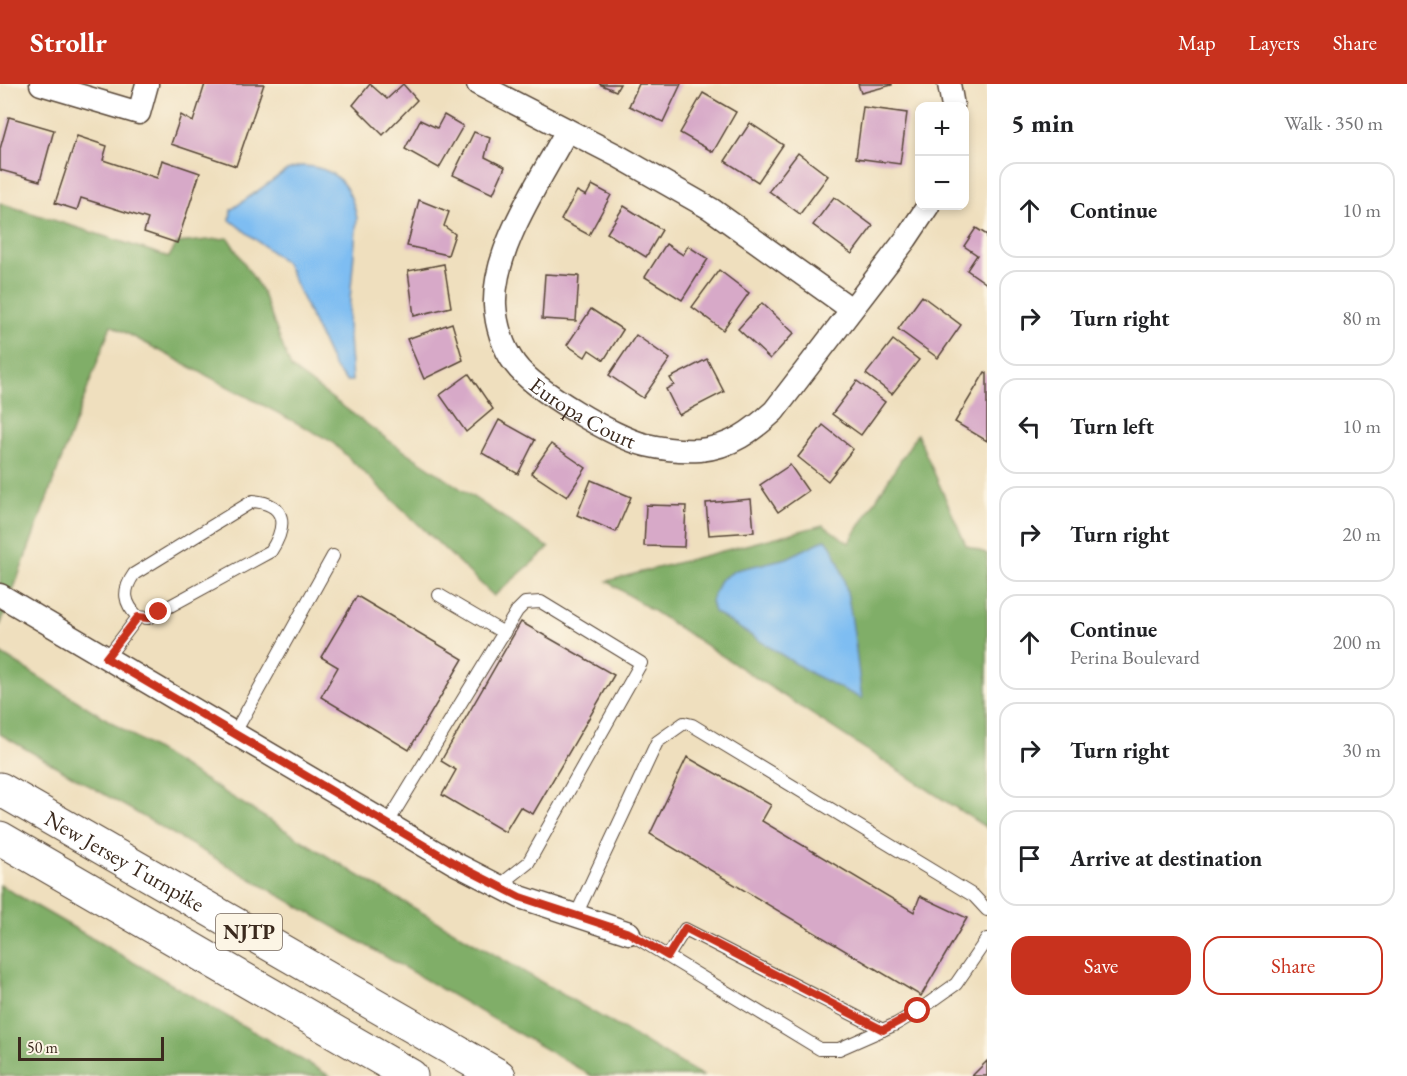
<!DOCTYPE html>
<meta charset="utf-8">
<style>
:root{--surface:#fff;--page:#f6f6f6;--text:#202124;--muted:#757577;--line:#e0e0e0;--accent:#c8321e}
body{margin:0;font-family:"EB Garamond",serif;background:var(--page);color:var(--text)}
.controls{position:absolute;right:18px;top:18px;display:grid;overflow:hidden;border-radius:12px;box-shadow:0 3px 9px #0003}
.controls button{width:54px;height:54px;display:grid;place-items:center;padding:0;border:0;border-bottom:2px solid var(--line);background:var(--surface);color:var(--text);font:30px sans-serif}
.scale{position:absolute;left:18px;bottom:15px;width:146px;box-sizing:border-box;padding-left:6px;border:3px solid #3b2a1e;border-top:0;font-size:16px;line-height:21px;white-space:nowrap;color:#3b2a1e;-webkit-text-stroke:4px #fcf5e5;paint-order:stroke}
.stop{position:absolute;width:18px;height:18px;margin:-14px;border:4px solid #c8321e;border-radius:50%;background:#fff}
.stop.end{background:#c8321e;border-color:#fff;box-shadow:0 2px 6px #0008}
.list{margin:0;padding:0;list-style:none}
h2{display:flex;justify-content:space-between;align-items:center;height:78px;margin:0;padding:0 24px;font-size:26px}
h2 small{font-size:20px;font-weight:400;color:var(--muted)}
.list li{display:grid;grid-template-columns:39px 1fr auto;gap:18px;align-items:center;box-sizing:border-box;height:96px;margin:0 12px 12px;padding:0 12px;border:2px solid var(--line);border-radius:18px}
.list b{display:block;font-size:22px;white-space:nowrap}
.list p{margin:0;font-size:20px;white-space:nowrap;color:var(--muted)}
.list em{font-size:20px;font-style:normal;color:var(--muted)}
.actions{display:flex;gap:12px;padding:18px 24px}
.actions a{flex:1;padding:14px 0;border:2px solid var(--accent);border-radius:18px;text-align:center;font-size:21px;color:var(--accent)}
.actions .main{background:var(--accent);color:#fff}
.icon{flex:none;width:33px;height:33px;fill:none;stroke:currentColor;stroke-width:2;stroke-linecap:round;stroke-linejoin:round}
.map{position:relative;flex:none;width:987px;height:992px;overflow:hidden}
header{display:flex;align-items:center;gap:36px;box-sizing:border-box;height:84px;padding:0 30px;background:var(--accent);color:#fff}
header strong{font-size:28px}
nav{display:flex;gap:33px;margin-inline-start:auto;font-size:21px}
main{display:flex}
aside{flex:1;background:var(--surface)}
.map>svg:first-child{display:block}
.forest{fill:#80ae67;stroke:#5e6c42;stroke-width:1.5}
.water{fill:#7ebdf2;stroke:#5c7488;stroke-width:1.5}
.building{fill:#d7a9c8}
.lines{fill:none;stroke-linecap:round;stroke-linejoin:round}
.lane-casing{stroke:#564536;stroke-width:14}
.street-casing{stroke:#564536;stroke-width:25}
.highway-casing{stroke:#564536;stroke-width:35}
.lane{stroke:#fff;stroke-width:12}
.street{stroke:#fff;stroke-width:22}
.highway{stroke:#fff;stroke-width:33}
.route{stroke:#c8321e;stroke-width:8}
.labels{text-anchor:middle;stroke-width:6;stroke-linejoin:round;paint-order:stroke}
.shield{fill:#fcf5e5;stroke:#75675a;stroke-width:1.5}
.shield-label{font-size:21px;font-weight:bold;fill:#3b2a1e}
.street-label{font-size:22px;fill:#3b2a1e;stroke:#fcf5e5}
</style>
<header>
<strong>Strollr</strong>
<nav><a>Map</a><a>Layers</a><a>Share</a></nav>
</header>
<main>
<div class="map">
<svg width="987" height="992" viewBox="0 0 987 992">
<rect width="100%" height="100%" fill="#fcf5e5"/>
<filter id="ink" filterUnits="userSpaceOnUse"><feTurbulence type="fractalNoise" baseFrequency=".0167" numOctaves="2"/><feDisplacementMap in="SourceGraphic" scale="12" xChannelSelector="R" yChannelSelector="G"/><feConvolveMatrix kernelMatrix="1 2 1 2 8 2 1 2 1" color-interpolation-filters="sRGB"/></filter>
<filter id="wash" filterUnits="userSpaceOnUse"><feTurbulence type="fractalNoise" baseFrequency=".008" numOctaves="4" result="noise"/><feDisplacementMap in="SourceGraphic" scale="24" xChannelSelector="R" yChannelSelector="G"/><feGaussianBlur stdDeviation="1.35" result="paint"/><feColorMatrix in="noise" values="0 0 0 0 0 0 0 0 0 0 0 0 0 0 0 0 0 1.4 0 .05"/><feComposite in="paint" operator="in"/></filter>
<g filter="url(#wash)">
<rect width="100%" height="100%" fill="#efdfbe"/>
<g class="forest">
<polygon points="0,119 169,173 177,159 228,154 262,207 291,284 391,358 549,464 494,512 331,357 111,241 0,542"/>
<polygon points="917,350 966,461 987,470 987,744 607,497 823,441 849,459"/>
<polygon points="0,569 356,790 703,992 592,992 0,650"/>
<polygon points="0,801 330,992 0,992"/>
</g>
<g class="water">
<path d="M300 82C336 82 350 101 357 134L348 239 352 297H346L334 283 286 179 230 136 231 126 287 86Z"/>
<path d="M826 455C851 483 856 575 862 615L812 590 714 528 711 517 720 496 736 486 787 474Z"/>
</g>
<g id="blocks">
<g class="building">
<polygon points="205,0 264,0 236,82 171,60 181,31 193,38"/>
<polygon points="370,0 387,15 403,0 417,16 383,51 353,21"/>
<polygon points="599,0 620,0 616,7"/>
<polygon points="639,0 681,0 663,38 629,22"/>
<polygon points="858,0 892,0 892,1 861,9"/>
<polygon points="703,9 736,28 713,68 680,49"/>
<polygon points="863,23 907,29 900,80 856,74"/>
<polygon points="444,31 463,42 439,84 405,65 420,36 437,44"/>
<polygon points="9,33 54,46 40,97 0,86 0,65"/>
<polygon points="750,39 783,61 758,98 725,77"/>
<polygon points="474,48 490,54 485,73 505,83 493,110 453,91"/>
<polygon points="77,52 107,62 103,76 157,94 162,76 200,89 177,159 144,148 148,135 81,114 77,126 55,119"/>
<polygon points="798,69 828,92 800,130 769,107"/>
<polygon points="592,101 611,111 589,151 561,136 577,107 586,112"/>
<polygon points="834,113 873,142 852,170 813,141"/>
<polygon points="419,116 449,128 444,142 455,150 448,171 407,162"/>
<polygon points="624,122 662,146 646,173 607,149"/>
<polygon points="976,144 987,151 987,200 967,186 977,171 964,162"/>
<polygon points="666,160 683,171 688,162 708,175 682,216 645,193"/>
<polygon points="444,180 451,223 414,232 408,187"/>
<polygon points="719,186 749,209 723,246 692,223"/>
<polygon points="545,190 579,192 576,237 542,235"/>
<polygon points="922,212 961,241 938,274 898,245"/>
<polygon points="762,219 794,249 770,275 738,245"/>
<polygon points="591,225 623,246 604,276 589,266 585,273 567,261"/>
<polygon points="452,239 463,276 424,295 407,255"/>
<polygon points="636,251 670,275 643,314 609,291"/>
<polygon points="893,256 919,276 892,310 866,290"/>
<polygon points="707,275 724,308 679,331 666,305 674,301 670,294"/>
<polygon points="985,288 987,289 987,357 955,338"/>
<polygon points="469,290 493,325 466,348 440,311"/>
<polygon points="857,297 885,318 861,351 832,330"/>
<polygon points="499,336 535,356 518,390 482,369"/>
<polygon points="823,341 853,365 828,397 798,373"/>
<polygon points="551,360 586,384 567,413 531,389"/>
<polygon points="790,381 808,407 778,428 760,401"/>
<polygon points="591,396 631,413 616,448 577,431"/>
<polygon points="751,415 754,448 709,451 706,419"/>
<polygon points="646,421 686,422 684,463 644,462"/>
<polygon points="357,512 463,575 409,666 321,613 338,583 321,573"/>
<polygon points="521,538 614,591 533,730 520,723 505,748 442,711 456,686 441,677"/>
<polygon points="687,673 771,721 762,737 914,828 920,812 967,834 921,912 650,750"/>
<polygon points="987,977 987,992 972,992"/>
</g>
</g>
</g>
<g filter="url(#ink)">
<use href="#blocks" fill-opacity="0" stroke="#564536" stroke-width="1.5"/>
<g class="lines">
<defs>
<g id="lane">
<path d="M253 417C287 420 287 442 271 467L148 534 138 533C124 519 122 507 134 490Z"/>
<polyline points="439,511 504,549"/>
<polyline points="106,575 138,533"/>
<polyline points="234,650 333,472"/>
<polyline points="387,740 517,527 525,519 541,518 641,579 528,779 499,802"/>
<polyline points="576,831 657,658 684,639 692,641 974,812 987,826"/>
<polyline points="629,849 820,965 839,965 896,940 918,927 956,900 987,855"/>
<polyline points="668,872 685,845 883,946"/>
</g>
<g id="street">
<polyline points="41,0 139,29 147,0"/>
<polyline points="478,0 618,72 711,125 851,225"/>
<polyline points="949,0 953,22"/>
<path id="s1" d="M567 46C541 96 493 163 495 221 496 241 503 264 515 280 534 306 615 354 646 361 663 365 682 367 700 366 731 363 752 347 774 327L906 155 928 122"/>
<polyline points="0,511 454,779 520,813 629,849"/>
</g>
<g id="highway">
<path id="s2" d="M0 705 499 992"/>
<polyline points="0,754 411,992"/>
</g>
</defs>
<use href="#lane" class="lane-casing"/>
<use href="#street" class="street-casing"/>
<use href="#highway" class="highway-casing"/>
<use href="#lane" class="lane"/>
<use href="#street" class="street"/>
<use href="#highway" class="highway"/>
</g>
</g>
<g class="lines" filter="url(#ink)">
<polyline class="route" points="159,528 148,534 138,533 106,574 454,779 520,813 629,849 668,872 685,844 883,946 918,927"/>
</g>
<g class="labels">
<rect class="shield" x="216" y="830" width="66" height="36" rx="4.5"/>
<g class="shield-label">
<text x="249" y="855">NJTP</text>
</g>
<g class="street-label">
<text dy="8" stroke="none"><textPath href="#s1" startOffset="339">Europa Court</textPath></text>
<text dy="8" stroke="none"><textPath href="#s2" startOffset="144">New Jersey Turnpike</textPath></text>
</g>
</g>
</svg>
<div class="controls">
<button>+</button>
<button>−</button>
</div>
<div class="scale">50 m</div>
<div class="stop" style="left:918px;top:927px"></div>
<div class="stop end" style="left:159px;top:528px"></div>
</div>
<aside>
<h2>5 min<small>Walk · 350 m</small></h2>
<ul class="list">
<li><svg class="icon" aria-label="ahead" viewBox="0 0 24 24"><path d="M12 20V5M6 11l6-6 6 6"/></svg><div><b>Continue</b></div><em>10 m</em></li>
<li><svg class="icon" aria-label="right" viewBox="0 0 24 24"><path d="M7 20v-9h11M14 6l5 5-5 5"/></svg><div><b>Turn right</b></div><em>80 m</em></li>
<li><svg class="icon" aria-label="left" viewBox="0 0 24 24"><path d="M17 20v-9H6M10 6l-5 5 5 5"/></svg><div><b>Turn left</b></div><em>10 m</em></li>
<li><svg class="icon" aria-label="right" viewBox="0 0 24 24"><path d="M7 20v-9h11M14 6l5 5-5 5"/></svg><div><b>Turn right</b></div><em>20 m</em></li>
<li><svg class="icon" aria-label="ahead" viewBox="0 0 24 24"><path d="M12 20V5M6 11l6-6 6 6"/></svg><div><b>Continue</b><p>Perina Boulevard</p></div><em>200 m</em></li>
<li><svg class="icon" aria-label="right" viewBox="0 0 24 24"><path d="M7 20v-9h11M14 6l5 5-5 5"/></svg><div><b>Turn right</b></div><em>30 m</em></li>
<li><svg class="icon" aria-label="arrive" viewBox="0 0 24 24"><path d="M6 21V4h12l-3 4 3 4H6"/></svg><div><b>Arrive at destination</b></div></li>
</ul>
<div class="actions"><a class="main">Save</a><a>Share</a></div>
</aside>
</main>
